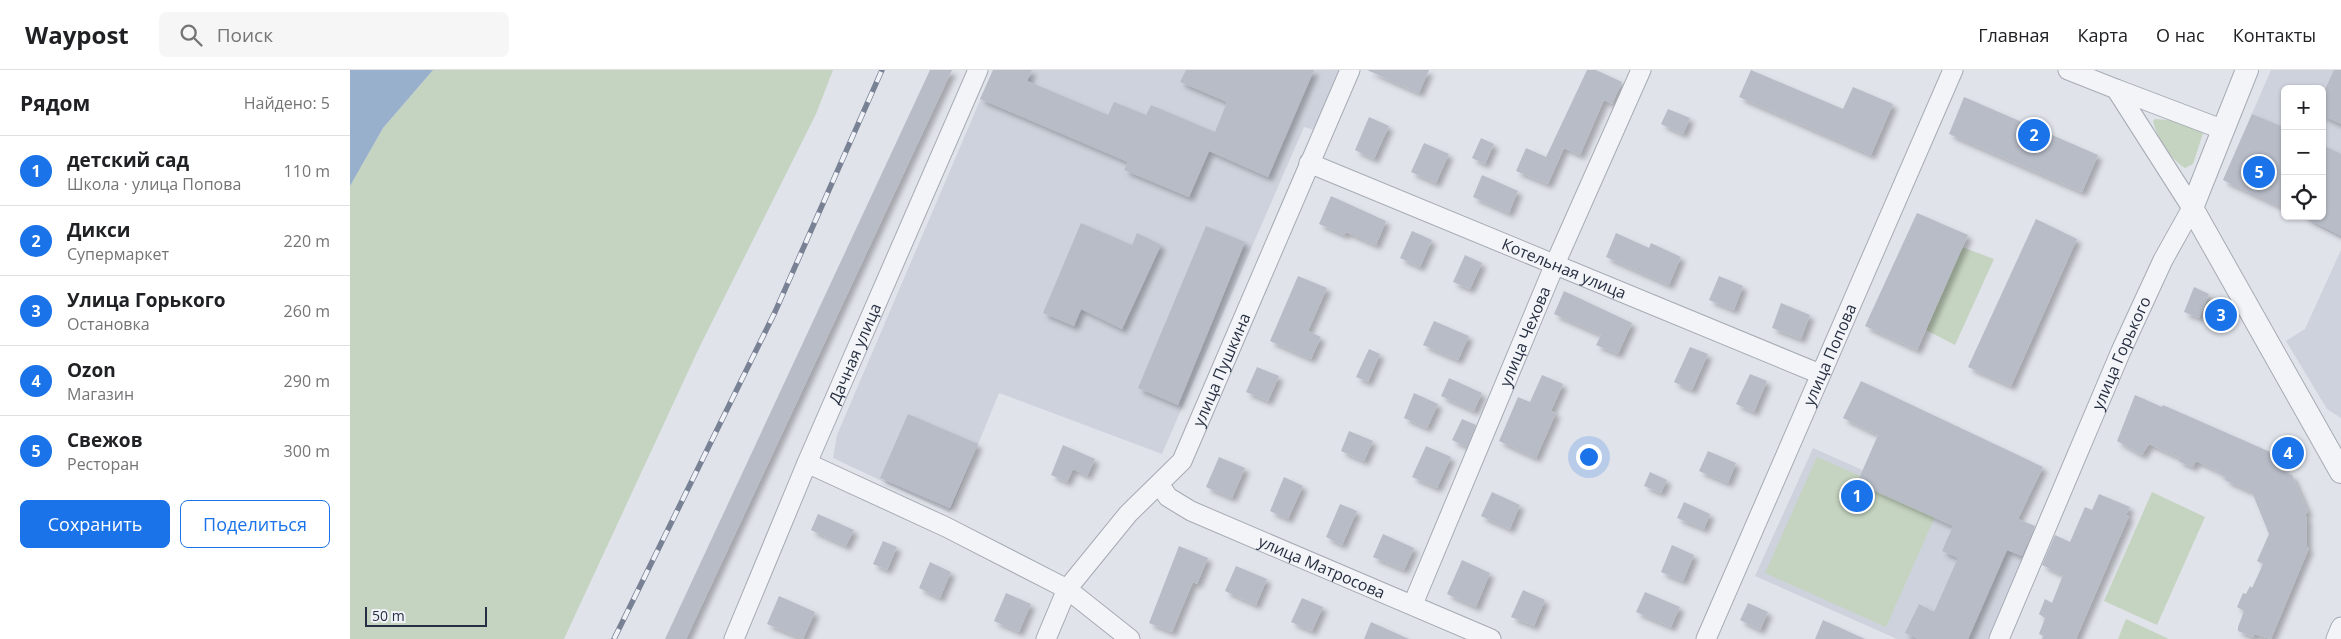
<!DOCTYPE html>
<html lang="ru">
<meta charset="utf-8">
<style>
:root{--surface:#fff;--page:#f6f6f6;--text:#202124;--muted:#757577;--line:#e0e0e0;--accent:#1a73e8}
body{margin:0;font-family:"Open Sans",sans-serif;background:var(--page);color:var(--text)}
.controls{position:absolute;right:15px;top:15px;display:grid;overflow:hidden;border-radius:8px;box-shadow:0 1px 4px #0004}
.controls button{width:45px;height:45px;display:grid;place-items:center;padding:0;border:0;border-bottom:1px solid var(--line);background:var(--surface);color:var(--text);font:25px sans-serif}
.scale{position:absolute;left:15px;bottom:12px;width:122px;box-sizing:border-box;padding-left:5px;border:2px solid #273042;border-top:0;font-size:14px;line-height:18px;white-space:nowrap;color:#273042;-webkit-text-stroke:4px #f0f2f7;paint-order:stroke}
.you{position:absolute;left:1238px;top:386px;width:18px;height:18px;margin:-12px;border:4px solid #fff;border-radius:50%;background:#1a73e8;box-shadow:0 0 0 8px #1a73e833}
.badge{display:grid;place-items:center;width:32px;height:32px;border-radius:50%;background:var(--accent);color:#fff;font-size:16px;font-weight:700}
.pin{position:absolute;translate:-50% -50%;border:2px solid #fff;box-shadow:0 1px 5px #0006}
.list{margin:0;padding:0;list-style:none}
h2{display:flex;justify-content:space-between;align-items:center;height:65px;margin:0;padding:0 20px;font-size:21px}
h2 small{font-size:16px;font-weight:400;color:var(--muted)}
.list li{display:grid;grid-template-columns:32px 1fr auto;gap:15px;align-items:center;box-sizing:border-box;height:70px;padding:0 20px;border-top:1px solid var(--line)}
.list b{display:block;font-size:19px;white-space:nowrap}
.list p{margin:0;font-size:16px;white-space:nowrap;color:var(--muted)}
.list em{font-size:16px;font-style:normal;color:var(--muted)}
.actions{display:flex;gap:10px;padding:15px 20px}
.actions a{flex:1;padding:11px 0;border:1px solid var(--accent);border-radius:8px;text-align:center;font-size:18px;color:var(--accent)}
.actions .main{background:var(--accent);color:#fff}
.icon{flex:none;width:28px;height:28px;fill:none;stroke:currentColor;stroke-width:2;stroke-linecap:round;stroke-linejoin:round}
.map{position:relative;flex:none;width:1991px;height:569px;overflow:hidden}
header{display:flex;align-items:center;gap:30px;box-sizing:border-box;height:70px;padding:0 25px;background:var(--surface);border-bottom:1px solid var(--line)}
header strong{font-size:24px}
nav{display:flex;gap:28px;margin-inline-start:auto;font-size:18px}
.search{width:350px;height:45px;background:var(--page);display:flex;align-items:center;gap:12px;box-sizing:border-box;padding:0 18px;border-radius:8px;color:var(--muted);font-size:19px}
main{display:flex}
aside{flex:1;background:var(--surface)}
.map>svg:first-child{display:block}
.built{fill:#ced2dc}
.green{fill:#c5d4c0}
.water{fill:#99b0cc}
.building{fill:#b7bcc7;filter:url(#shadow)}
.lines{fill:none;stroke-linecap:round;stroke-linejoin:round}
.minor-casing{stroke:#a5aab4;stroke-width:21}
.tertiary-casing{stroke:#a5aab4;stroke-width:24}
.minor{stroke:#f3f4f8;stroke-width:19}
.tertiary{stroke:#f3f4f8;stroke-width:22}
.rail-casing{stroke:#788294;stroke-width:5.5}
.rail{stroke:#f0f2f7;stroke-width:4;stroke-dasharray:11;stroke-linecap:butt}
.labels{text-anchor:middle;stroke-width:4;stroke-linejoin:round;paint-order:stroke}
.street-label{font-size:16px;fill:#273042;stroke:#f0f2f7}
</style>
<header>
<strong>Waypost</strong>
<div class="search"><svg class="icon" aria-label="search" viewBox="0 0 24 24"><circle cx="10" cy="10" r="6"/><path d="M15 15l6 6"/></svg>Поиск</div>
<nav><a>Главная</a><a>Карта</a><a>О нас</a><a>Контакты</a></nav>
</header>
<main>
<aside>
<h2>Рядом<small>Найдено: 5</small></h2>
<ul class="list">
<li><span class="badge">1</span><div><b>детский сад</b><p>Школа · улица Попова</p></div><em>110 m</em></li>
<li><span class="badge">2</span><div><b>Дикси</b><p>Супермаркет</p></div><em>220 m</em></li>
<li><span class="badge">3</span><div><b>Улица Горького</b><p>Остановка</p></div><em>260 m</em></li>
<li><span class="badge">4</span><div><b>Ozon</b><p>Магазин</p></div><em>290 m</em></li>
<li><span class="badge">5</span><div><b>Свежов</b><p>Ресторан</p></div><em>300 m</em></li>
</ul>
<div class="actions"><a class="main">Сохранить</a><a>Поделиться</a></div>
</aside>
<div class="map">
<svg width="1991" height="569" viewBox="0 0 1991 569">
<defs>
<filter id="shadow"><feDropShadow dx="4.5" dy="4.5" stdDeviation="2.5" flood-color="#0004"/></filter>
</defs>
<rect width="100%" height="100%" fill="#e0e3ea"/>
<g class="built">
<polygon points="643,0 989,0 964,60 954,57 812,384 649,323 600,443 483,388 487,365"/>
<polygon points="1921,0 1991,0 1991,168 1949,146 1972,146 1972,19 1935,19 1935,139 1873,110"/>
<polygon points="1991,180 1991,348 1977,339 1936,271 1955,259"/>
<polygon points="1463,378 1681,475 1639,569 1547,569 1405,506"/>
</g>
<g class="green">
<polygon points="83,0 483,0 466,44 349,278 214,569 0,569 0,116 33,58"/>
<path d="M1805 49 1833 51 1853 63 1843 94 1835 98C1820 89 1807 68 1803 51Z"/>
<polygon points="1612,177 1644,189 1605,275 1576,260"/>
<polygon points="1467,387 1588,440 1536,557 1415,503"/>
<polygon points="1802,422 1855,447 1807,555 1754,531"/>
<polygon points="1776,549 1819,569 1768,569"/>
</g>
<polygon class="water" points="0,0 83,0 33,58 0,116"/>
<g class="building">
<polygon points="580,0 602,0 336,569 315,569"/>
<polygon points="643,0 682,0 677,11 758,45 764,32 796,45 801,35 865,62 877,32 830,12 836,0 964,0 918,107 859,81 839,127 774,100 778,92 630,29"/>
<polygon points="1017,0 1079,0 1069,23"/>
<polygon points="1237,0 1246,0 1272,12 1262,34 1254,30 1230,85 1214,78 1198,114 1166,101 1176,78 1196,87"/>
<polygon points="1401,0 1493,39 1503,17 1543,34 1521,85 1389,27"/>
<polygon points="1984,0 1991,0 1991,54 1972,45 1972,26"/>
<polygon points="1614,27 1748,85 1732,122 1599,64"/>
<polygon points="1318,39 1340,48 1333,64 1311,54"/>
<polygon points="1902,44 1935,58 1935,139 1873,110"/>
<polygon points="1019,47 1039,56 1024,89 1005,80"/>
<polygon points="1131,68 1144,74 1135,94 1122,88"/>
<polygon points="1074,73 1099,84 1086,113 1061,102"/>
<polygon points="1972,75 1991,84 1991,166 1951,146 1972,146"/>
<polygon points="1132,105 1168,121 1159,143 1123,127"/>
<polygon points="981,126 1036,151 1026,175 996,162 994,165 969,154"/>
<polygon points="1567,143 1618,165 1567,280 1515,256"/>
<polygon points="1686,149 1727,169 1661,316 1618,297"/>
<polygon points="731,153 782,175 787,163 811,175 772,259 731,239 724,256 693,243"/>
<polygon points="856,156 895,172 828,335 788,318"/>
<polygon points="1062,161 1082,170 1070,197 1050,188"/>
<polygon points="1266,163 1299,178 1301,173 1331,187 1319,215 1256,187"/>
<polygon points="1115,185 1132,193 1120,219 1103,212"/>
<polygon points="948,206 977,218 958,261 971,267 961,289 920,271"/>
<polygon points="1369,206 1393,216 1384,240 1359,230"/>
<polygon points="1844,217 1859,224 1849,248 1834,242"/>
<polygon points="1214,221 1282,253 1268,284 1246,275 1251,265 1204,244"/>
<polygon points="1431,233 1460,245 1451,269 1422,258"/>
<polygon points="1084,251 1119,266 1108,290 1073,275"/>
<polygon points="1340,277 1358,284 1342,320 1324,312"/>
<polygon points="1019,279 1030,284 1018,312 1006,307"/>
<polygon points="907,297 929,306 918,331 896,322"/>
<polygon points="1400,304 1417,311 1404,342 1386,334"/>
<polygon points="1192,305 1213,314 1201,341 1206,343 1186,388 1149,371 1168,327 1180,332"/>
<polygon points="1099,308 1132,323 1124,341 1091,326"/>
<polygon points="1511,311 1693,397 1668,449 1685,456 1672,486 1657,480 1618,569 1568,569 1555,563 1569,534 1584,542 1608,488 1592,481 1603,456 1507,413 1528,365 1493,348"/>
<polygon points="1064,323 1088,334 1077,358 1054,348"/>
<polygon points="1785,325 1812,337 1813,335 1918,381 1938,404 1942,405 1958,442 1955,444 1957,449 1957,477 1959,478 1921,569 1904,564 1903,567 1888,561 1888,557 1894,541 1887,537 1893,523 1896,524 1900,516 1902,518 1913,494 1907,491 1919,464 1902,422 1875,410 1876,407 1869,404 1870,402 1846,391 1843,397 1828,391 1830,388 1799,374 1792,385 1767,371"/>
<polygon points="558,344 628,374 600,438 530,408"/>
<polygon points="1112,349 1126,355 1117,377 1102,370"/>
<polygon points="999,361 1023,371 1014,391 991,381"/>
<polygon points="713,375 745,389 737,406 723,399 717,412 701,405"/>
<polygon points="1076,376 1101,387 1087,418 1062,407"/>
<polygon points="1358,381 1386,393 1378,413 1349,401"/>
<polygon points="869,387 895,398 882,428 856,417"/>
<polygon points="1300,402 1317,410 1311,423 1294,416"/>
<polygon points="934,407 953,416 938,449 920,441"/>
<polygon points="1142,422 1170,435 1160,459 1131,446"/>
<polygon points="1749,424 1780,437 1776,445 1779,446 1726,569 1692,569 1693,566 1689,564 1695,548 1689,544 1695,529 1702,533 1713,505 1692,495 1705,465 1720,472 1735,437 1742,440"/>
<polygon points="1334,432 1360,444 1354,459 1327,448"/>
<polygon points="990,434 1007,441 992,475 976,467"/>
<polygon points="468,444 504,460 496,476 461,460"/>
<polygon points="1033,464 1064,478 1054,500 1023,487"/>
<polygon points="533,471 547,477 537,500 523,494"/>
<polygon points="1322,475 1344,485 1333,511 1311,502"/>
<polygon points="829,476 858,488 847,514 843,512 822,562 799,553"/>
<polygon points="1112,490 1140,503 1126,537 1097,524"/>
<polygon points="580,492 601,502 590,528 569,518"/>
<polygon points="886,496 917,509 906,535 875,521"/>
<polygon points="1173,520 1195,530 1184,556 1161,547"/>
<polygon points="1295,522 1330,537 1321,557 1286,542"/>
<polygon points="656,523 681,534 669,562 644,551"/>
<polygon points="429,526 465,542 453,569 417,554"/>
<polygon points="952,528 973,537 962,561 941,552"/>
<polygon points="1398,533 1418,542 1410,560 1390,550"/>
<polygon points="1473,550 1515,569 1465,569"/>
<polygon points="1021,552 1059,569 1014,569"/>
</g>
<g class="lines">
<defs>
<g id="minor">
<polyline points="1766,19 1874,60"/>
<path id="s1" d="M959 93 1470 304"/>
<polyline points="457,393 596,457 717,519 780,569"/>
<path id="s2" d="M809 414 818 427 841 441 1141 569"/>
<path id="s3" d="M1063 534 1205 194 1291 0"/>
<path id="s4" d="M384 569 457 393 628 0"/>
<path id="s5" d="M696 569 717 519 778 444 832 391 1000 0"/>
<path id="s6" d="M1356 569 1603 0"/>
<path id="s7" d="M1649 569 1771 281 1813 190 1842 138 1766 19 1718 0"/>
<polyline points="1986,569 1991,557"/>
</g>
<polyline id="tertiary" points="1897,0 1842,138 1991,402"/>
</defs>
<use href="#minor" class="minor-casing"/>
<use href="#tertiary" class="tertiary-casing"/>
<use href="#minor" class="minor"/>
<use href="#tertiary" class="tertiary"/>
<defs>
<polyline id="rail" points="264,569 425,242 532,0"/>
</defs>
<use href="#rail" class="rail-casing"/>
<use href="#rail" class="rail"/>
</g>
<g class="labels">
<g class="street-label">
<text dy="6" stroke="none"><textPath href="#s1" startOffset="276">Котельная улица</textPath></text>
<text dy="6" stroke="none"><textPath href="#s3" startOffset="290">улица Чехова</textPath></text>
<text dy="6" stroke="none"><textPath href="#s7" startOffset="311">улица Горького</textPath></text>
<text dy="6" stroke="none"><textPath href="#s4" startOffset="310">Дачная улица</textPath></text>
<text dy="6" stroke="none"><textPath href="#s6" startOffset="310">улица Попова</textPath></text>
<text dy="6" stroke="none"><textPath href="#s5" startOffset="326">улица Пушкина</textPath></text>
<text dy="6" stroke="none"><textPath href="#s2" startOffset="185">улица Матросова</textPath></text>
</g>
</g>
</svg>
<div class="controls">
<button>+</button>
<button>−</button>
<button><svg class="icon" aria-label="locate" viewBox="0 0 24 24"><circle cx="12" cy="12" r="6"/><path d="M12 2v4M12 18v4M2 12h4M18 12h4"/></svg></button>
</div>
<div class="scale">50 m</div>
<div class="you"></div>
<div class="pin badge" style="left:1507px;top:426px">1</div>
<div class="pin badge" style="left:1684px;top:65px">2</div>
<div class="pin badge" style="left:1871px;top:245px">3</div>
<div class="pin badge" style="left:1938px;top:383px">4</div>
<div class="pin badge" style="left:1909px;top:102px">5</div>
</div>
</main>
